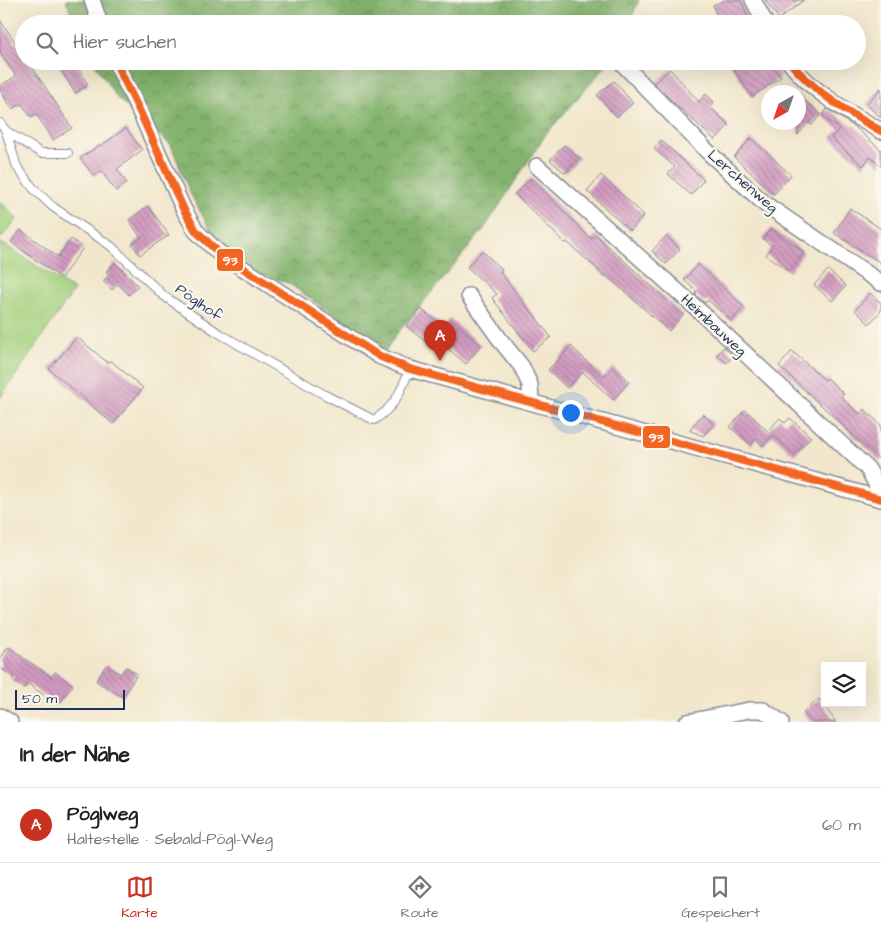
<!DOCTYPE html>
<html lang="de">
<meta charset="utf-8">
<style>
:root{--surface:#fff;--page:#f6f6f6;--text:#222;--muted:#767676;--line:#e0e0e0;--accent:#c8321e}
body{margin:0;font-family:"Architects Daughter",sans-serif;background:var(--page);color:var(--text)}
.controls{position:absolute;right:15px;bottom:15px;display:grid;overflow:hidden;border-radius:0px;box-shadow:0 5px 20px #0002}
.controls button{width:45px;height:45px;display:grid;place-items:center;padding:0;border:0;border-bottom:1px solid var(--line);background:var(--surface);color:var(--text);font:25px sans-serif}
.compass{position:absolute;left:761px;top:85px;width:45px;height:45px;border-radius:50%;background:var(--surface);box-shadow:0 5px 20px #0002;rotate:220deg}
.scale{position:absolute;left:15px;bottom:12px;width:110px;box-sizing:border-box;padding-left:5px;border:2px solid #1b2f5e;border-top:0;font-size:14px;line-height:18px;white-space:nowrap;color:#1b2f5e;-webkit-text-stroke:4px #fbf7ec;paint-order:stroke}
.you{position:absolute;left:570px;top:412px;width:18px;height:18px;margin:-12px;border:4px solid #fff;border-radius:50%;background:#1a73e8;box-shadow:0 0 0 8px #1a73e833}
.badge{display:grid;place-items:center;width:32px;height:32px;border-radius:50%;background:var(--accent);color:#fff;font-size:16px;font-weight:700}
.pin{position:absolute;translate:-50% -41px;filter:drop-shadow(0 1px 2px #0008)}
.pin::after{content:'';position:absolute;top:26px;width:18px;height:15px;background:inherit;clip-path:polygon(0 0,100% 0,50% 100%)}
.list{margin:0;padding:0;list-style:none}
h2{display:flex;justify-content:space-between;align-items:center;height:65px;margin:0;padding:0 20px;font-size:21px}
h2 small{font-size:16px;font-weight:400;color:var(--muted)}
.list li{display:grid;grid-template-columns:32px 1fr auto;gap:15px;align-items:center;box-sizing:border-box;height:75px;padding:0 20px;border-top:1px solid var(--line)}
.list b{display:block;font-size:19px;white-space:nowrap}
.list p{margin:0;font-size:16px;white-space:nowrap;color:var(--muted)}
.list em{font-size:16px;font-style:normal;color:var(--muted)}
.icon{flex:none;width:28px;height:28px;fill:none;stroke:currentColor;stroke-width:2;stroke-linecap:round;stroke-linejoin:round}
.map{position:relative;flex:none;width:881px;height:722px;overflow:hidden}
.search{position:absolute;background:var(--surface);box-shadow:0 5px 20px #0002;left:15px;right:15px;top:15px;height:55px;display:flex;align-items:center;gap:12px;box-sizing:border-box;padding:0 18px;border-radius:28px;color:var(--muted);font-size:19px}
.sheet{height:140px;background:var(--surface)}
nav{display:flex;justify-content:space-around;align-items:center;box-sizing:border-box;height:70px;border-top:1px solid var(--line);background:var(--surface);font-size:14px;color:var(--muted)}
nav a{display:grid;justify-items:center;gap:2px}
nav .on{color:var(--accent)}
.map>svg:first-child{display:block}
.grass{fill:#a3d07d;stroke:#5f806e}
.forest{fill:url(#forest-crowns);stroke:#4e7065}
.building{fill:url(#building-back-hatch)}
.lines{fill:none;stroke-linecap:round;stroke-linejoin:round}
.lane-casing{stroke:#868b95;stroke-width:10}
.street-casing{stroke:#868b95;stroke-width:18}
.lane{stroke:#fff;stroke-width:8}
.street{stroke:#fff;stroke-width:15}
.bus-1-casing{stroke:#fbf7ec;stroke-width:11}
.bus-1{stroke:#f26522;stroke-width:8}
.labels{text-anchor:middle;stroke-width:4.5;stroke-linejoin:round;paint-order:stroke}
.street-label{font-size:15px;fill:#1b2f5e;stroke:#fbf7ec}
.line-badge{stroke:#fbf7ec;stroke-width:2}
.badge-label{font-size:14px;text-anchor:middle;font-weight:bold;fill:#fff}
</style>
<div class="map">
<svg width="881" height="722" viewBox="0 0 881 722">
<defs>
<pattern id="forest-crowns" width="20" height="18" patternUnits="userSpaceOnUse" patternTransform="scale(1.25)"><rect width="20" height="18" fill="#82b26c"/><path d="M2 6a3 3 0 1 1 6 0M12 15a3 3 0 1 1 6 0" fill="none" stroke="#6a915c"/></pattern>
<pattern id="building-back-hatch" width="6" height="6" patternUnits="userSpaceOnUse" patternTransform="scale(1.25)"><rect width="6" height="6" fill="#d39ac0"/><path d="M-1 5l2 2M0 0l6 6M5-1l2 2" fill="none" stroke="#aa7e9f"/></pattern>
</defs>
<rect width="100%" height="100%" fill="#fbf7ec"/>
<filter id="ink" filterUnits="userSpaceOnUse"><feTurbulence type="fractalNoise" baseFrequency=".02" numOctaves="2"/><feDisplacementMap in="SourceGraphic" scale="10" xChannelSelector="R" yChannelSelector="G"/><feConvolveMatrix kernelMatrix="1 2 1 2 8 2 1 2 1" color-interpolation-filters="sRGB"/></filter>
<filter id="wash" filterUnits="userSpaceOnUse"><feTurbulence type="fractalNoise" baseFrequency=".0096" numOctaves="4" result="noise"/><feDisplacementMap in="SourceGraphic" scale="20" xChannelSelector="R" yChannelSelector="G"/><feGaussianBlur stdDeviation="1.12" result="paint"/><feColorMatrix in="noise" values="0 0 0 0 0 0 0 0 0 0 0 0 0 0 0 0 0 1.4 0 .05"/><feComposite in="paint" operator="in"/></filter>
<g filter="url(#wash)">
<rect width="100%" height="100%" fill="#f2e7cc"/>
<g class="grass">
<polygon points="0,201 17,219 0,239"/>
<polygon points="0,242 74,290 0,398"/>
</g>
<g class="forest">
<polygon points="66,0 639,0 629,24 75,24"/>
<polygon points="93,61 610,61 546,134 484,229 396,335 385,351 288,283 259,273 234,254 212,233 190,193 171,145 117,98"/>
</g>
<g id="blocks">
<g class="building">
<polygon points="725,0 741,0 751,24 720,24 713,5"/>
<polygon points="765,0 804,0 779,19"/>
<polygon points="0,20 24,55 24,61 28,61 72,128 53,140 36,114 31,117 22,104 12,109 0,90 0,86 16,76 0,52"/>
<polygon points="56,61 74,61 88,85 75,93"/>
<polygon points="728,61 763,61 768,69 773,65 781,77 752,97"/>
<polygon points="670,69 699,102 706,94 714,102 710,107 729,125 715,140 675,104 654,83"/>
<polygon points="614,81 633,103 617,117 597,95"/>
<polygon points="881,88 881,118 866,104"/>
<polygon points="798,95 821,114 812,125 808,123 798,135"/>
<polygon points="827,109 855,127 881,150 881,166 870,157 863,166 831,138 839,129 822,116"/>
<polygon points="126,128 142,150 117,169 127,183 116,191 101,171 94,176 80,158 100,145 101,146"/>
<polygon points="751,138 791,175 774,194 734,157"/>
<polygon points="661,140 704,180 691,195 668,174 675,167 654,149"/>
<polygon points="564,145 579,158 565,173 550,160"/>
<polygon points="601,175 644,215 630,231 587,191"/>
<polygon points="531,178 591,239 596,235 683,315 669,331 606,275 605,276 567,242 565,243 515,194"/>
<polygon points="148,206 169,235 140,255 132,244 141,238 129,220"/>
<polygon points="850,208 881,229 881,263 834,233"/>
<polygon points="771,228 804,252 790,272 766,255 772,246 763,239"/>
<polygon points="21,230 58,257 71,239 83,248 61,278 11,242"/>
<polygon points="666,236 680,249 666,264 652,251"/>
<polygon points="482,251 502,269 500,272 551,337 533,351 492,298 497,294 467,267"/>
<polygon points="115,263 138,286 129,295 118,284 112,290 103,281 109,275 106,272"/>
<polygon points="698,264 744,307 731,321 708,300 705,303 695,294 697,292 684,280"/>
<polygon points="828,270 846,286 832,301 814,285"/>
<polygon points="870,293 881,303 881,311 869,324 855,310"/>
<polygon points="421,309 443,327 450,319 481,345 466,364 433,336 427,343 406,326"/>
<polygon points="77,337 108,363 110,360 143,388 113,424 49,369"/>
<polygon points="571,346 603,377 613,367 629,382 613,400 583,372 567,388 548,370"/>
<polygon points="724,347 733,355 727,363 717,355"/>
<polygon points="792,351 825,380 827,378 844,394 841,397 860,414 864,409 881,425 881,461 779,366"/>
<polygon points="745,410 768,431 780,418 785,423 790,418 811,437 794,455 773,435 763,446 756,439 751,445 730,427"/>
<polygon points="703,414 714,424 703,436 689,430"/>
<polygon points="8,647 51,677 55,672 73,685 58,705 27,683 24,688 12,680 14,677 0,668 0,659"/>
<polygon points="106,665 121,674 126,667 137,674 123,697 96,681"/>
<polygon points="819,699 836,722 811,722 803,712"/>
</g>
</g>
</g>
<g filter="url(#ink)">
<use href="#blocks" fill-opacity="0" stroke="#868b95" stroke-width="1"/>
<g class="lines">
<defs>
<g id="lane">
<path d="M0 123 6 131 17 167 33 188 53 207 111 246 164 296 217 332 325 395 374 420C396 406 400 392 410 369"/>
<polyline points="6,131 41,153 68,153"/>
</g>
<g id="street">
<polyline points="92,0 100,24"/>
<polyline points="753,0 766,24"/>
<polyline points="115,61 140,112 183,208 196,231 218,252 379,356 410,369 881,499"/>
<polyline points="620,61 707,151 765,204 881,283"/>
<path d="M789 61C809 90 851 114 881 131"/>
<polyline points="537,166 703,314 868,469 881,493"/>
<polyline points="469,296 501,341 522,367 530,385 531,402"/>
<polyline points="0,716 10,722"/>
<polyline points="687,722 749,710 763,710 781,722"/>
</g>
</defs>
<use href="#lane" class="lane-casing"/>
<use href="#street" class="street-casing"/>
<use href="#lane" class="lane"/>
<use href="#street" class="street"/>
<defs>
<g id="bus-1">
<polyline points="115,61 140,112 183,208 196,231 218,252 379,356 410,369 881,499"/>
<path d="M789 61C814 92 847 112 881 131"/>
</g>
</defs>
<use href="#bus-1" class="bus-1-casing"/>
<use href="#bus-1" class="bus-1"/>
</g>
</g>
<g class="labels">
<g class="street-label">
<text transform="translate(743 181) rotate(41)" y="5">Lerchenweg</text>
<text transform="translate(199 302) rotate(35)" y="5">Pöglhof</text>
<text transform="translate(714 325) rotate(43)" y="5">Heimbauweg</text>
</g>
</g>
<g class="line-badge">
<rect x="216" y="248" width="28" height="24" rx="5" fill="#f26522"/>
<rect x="642" y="425" width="29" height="24" rx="5" fill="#f26522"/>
</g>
<g class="badge-label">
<text x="230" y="265">93</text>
<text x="656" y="442">93</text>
</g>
</svg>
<div class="controls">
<button><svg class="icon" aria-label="layers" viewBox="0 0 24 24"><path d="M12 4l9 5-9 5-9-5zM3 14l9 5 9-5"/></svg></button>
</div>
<svg class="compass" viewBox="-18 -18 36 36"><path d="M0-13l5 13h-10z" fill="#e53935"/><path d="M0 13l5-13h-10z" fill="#767676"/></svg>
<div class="scale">50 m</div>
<div class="you"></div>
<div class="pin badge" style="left:440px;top:361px">A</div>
<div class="search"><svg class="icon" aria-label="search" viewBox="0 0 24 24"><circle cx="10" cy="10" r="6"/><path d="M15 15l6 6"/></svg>Hier suchen</div>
</div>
<section class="sheet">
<h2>In der Nähe<small></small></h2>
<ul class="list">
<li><span class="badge">A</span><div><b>Pöglweg</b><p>Haltestelle · Sebald-Pögl-Weg</p></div><em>60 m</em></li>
</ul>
</section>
<nav>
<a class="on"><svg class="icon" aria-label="map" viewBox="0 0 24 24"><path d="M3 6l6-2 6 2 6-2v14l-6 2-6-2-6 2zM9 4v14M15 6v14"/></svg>Karte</a>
<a><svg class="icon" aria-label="directions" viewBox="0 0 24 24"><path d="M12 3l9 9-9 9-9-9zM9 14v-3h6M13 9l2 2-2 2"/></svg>Route</a>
<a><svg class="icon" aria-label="saved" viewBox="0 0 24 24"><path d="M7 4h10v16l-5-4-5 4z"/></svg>Gespeichert</a>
</nav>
